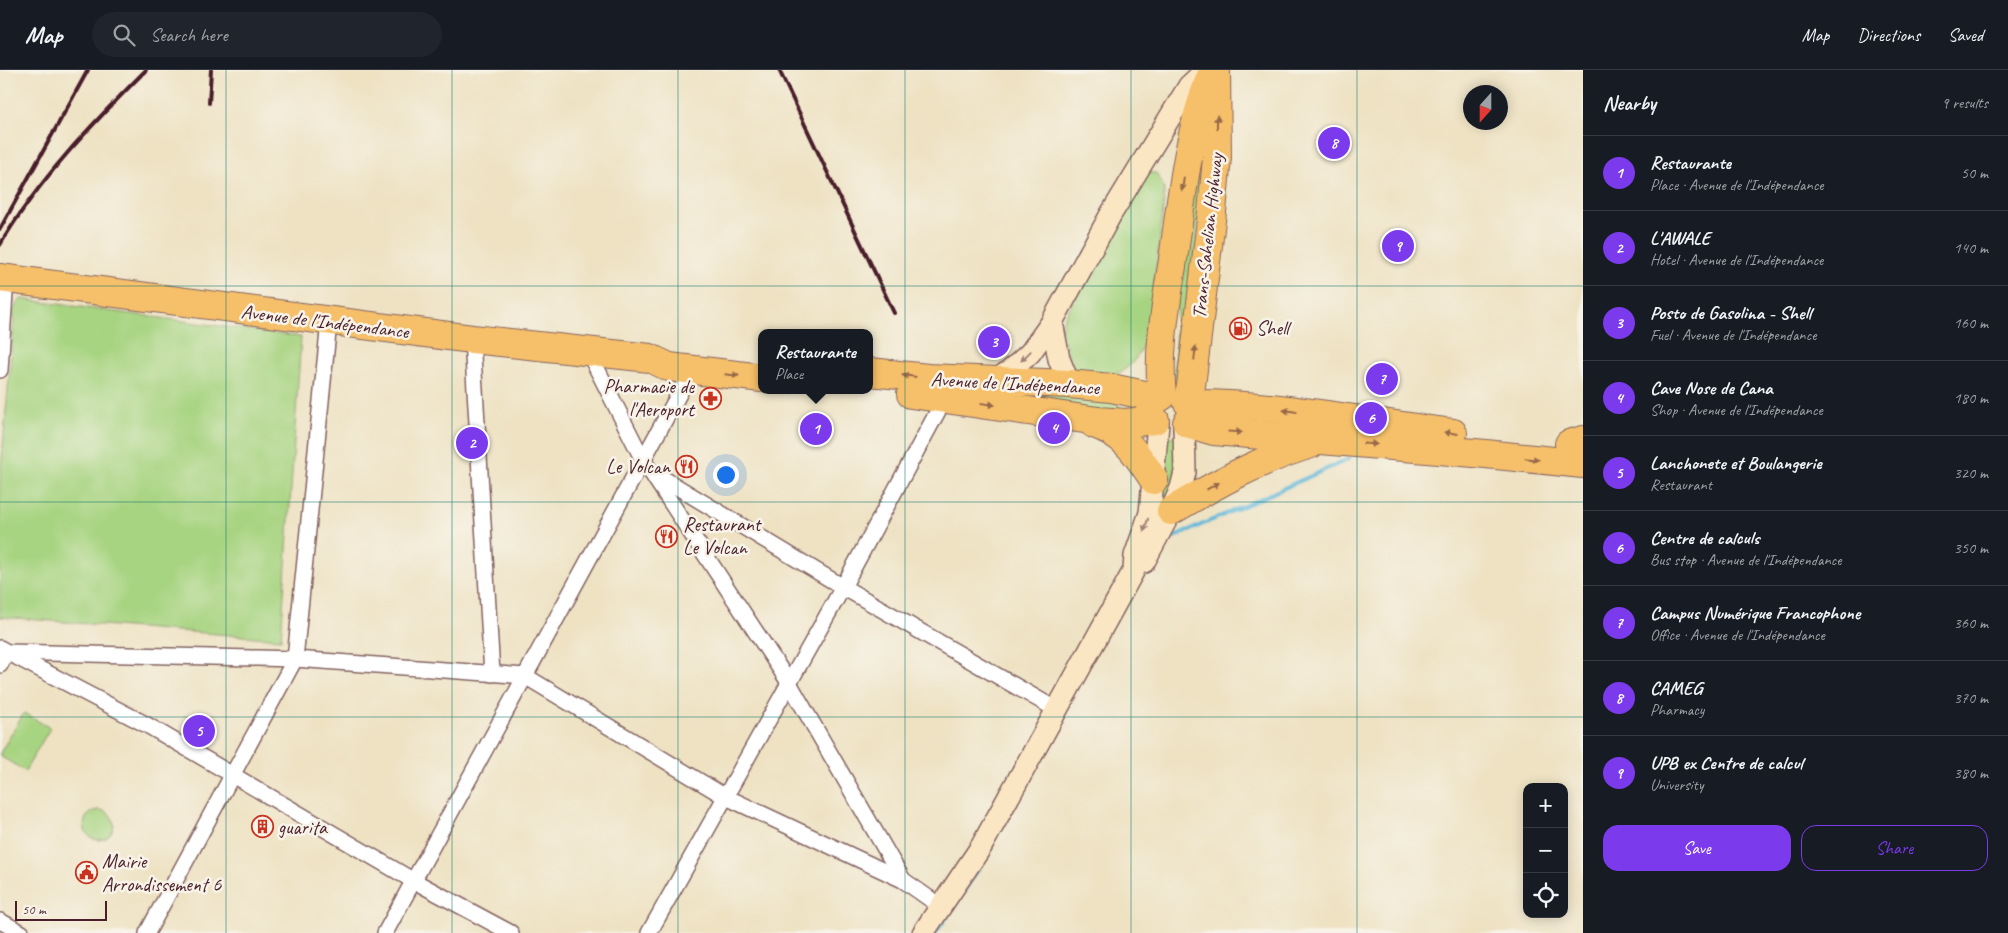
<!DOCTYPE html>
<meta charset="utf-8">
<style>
:root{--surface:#171b24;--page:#20242c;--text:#f1f3f6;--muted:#9ea1a6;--line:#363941;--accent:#7c3aed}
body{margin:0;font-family:Caveat,sans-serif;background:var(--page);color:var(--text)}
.controls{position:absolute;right:15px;bottom:15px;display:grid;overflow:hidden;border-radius:10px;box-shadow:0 2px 12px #0003}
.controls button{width:45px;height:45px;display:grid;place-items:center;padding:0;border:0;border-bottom:1px solid var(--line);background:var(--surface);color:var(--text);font:25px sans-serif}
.compass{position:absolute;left:1463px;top:15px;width:45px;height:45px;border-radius:50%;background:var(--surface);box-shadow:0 2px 12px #0003;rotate:201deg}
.scale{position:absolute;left:15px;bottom:12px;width:92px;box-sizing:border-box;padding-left:5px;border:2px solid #4a1f2b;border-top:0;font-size:14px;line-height:18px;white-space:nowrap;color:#4a1f2b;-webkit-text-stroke:4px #f7f3e8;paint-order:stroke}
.you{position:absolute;left:725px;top:404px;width:18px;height:18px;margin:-12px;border:4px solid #fff;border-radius:50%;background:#1a73e8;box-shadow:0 0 0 8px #1a73e833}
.badge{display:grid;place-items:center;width:32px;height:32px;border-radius:50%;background:var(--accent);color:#fff;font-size:16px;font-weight:700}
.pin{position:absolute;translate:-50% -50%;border:2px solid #fff;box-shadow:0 1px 5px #0006}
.popup{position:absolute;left:758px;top:259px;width:115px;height:65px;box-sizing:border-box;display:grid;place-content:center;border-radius:10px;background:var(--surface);filter:drop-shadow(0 1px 4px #0005);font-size:16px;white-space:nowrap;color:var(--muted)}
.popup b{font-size:19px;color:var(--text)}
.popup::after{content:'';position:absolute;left:50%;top:100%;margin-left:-10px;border:10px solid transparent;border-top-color:var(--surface)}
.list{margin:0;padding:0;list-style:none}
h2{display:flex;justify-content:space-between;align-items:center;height:65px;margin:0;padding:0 20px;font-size:21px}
h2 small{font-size:16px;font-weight:400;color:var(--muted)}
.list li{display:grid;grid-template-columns:32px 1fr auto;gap:15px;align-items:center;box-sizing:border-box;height:75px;padding:0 20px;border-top:1px solid var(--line)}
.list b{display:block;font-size:19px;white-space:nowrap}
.list p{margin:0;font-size:16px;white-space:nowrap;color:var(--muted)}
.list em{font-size:16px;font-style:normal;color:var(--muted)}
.actions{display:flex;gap:10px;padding:15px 20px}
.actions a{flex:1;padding:11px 0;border:1px solid var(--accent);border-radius:15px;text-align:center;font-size:18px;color:var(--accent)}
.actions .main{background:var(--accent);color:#fff}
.icon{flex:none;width:28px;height:28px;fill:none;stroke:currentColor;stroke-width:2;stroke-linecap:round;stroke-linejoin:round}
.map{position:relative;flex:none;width:1583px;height:863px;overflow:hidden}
header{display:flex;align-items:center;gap:30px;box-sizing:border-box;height:70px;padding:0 25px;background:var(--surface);border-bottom:1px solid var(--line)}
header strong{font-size:24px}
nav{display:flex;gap:28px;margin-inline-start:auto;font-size:18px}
.search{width:350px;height:45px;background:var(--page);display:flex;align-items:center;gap:12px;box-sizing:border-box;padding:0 18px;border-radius:28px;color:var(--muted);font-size:19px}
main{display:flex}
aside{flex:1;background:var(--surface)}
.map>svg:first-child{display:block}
.green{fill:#a7d481;stroke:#787a56}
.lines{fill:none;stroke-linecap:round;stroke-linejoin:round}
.stream{stroke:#5bb7d9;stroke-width:4}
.street-casing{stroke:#836360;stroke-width:18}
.secondary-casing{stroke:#836360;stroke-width:24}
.highway-casing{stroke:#836360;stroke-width:30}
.street{stroke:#fff;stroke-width:15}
.secondary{stroke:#fbe6c4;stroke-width:21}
.highway{stroke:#f6c06b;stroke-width:28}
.rail{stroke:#4a1f2b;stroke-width:4}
.oneway{fill:#976748}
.oneway2{fill:#a28278}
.grid{fill:none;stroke:#0f766e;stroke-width:1;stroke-opacity:0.55}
.labels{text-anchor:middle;stroke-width:5;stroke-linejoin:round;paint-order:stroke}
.street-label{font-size:20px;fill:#4a1f2b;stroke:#f7f3e8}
.poi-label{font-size:20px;fill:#4a1f2b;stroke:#f7f3e8;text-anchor:start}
</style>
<header>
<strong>Map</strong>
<div class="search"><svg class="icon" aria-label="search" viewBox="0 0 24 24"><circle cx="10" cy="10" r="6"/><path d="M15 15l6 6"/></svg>Search here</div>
<nav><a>Map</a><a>Directions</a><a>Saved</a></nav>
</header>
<main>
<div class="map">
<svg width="1583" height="863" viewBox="0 0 1583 863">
<rect width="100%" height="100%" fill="#f7f3e8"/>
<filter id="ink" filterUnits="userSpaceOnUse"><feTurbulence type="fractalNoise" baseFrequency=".02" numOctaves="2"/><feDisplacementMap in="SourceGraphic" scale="10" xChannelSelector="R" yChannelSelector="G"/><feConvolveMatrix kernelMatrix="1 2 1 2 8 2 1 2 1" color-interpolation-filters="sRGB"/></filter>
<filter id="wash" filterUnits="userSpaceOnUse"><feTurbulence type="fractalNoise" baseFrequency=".0096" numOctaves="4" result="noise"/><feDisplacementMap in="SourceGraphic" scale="20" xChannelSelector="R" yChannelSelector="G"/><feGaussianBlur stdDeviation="1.12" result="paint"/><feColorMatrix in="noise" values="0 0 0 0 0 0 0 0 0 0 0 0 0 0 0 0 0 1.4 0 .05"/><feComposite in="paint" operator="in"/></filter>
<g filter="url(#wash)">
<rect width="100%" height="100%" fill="#eee2c3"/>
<g class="green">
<polygon points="1206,64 1184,307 1174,307 1181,159"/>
<path d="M1147 103H1156L1161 111 1164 119V132L1148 262C1142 283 1128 307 1102 306 1093 306 1083 303 1074 302L1061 262 1063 250 1140 109Z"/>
<polygon points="21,229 301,267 281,569 0,547 0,409 14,251 13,240"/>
<polygon points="939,316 1094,324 1119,333 1119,339 1115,345"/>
<polygon points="1160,366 1179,367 1175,413 1155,451"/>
<polygon points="24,643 50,658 25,701 0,686 0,683"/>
<circle cx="99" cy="755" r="15"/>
</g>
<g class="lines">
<g class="stream">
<polyline points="1163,472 1349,389"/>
<polyline points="936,863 979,798"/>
</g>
</g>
</g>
<g filter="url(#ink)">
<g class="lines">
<defs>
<g id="street">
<polyline points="472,269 492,604"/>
<polyline points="588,281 643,390 788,611 903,810"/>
<polyline points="0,300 6,208"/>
<polyline points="654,403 843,517 1057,640"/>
<polyline points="0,578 7,582 295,589 525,606 724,726 903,810 940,836"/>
<polyline points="0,595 7,582 147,655 414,811 511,863"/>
<polyline points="0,851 22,863"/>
<polyline points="147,863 295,589 329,252"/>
<polyline points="385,863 692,300"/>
<polyline points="649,863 843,517 945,328"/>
</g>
<g id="secondary">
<polyline points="1052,252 1059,289 1069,314"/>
<polyline points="992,312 1010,301 1030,283 1052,252 1111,144 1189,16 1206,0"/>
<polyline points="1144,492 1171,441 1181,418 1185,402 1184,356"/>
<polyline points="923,863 981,777 1134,500 1135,486 1150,443 1158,354"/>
</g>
<g id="highway">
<polyline points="0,208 472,269 650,288 669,297 762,308"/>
<polyline points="870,302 928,308 1069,314 1111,318 1159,328"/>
<polyline points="911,324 1098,351 1126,353 1155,350"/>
<path d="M1162 326C1157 278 1167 230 1174 183 1182 123 1188 65 1210 8"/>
<polyline points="1187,331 1191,316 1212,142 1217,87 1216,0"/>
<path d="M1189 334C1277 333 1365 352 1453 363"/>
<polyline points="1187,353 1214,361 1486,384 1583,394"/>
<path d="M1094 354C1126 365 1136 383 1154 410"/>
<polyline points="1569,374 1583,370"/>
<path d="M1171 441C1216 414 1261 389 1311 374"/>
</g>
</defs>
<use href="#street" class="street-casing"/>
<use href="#secondary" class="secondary-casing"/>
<use href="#highway" class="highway-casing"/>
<use href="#street" class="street"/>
<use href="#secondary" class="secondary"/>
<use href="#highway" class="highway"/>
<g class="rail">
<polyline points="779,0 894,243"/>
<polyline points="209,33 211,0"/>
<polyline points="0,159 88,0"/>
<path d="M0 175C39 109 92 54 146 0"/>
</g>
</g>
<defs><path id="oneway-solid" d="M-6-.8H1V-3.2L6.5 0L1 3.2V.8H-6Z" transform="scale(1.25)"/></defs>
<g class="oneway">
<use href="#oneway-solid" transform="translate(1217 52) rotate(-90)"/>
<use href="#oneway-solid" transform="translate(1183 114) rotate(98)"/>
<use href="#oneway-solid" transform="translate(1195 283) rotate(-84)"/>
<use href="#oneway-solid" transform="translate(732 305) rotate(6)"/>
<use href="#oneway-solid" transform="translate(909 306) rotate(-173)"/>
<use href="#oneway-solid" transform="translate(988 334) rotate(8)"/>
<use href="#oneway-solid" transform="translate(1290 341) rotate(-173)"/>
<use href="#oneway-solid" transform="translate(1235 362) rotate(4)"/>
<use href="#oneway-solid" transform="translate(1451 363) rotate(-173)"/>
<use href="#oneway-solid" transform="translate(1370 374) rotate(4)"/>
<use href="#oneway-solid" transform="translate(1532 389) rotate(6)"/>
<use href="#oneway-solid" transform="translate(1213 416) rotate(-29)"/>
</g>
<g class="oneway2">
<use href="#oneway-solid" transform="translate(1026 286) rotate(134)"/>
<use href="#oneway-solid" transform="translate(1146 455) rotate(109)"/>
</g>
</g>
<path class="grid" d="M226 0V863M452 0V863M678 0V863M905 0V863M1131 0V863M1357 0V863M0 216H1583M0 432H1583M0 647H1583"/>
<defs>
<symbol id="fuel-ring" viewBox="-11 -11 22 22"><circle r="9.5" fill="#f7f3e8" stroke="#c8321e" stroke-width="1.5"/><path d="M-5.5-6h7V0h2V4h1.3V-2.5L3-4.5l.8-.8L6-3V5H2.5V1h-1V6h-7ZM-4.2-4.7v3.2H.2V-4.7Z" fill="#c8321e"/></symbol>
<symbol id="pharmacy-ring" viewBox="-11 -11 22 22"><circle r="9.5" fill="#f7f3e8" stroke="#c8321e" stroke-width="1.5"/><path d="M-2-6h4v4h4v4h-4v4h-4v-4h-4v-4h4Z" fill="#c8321e"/></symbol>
<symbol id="restaurant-ring" viewBox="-11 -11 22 22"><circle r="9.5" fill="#f7f3e8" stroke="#c8321e" stroke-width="1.5"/><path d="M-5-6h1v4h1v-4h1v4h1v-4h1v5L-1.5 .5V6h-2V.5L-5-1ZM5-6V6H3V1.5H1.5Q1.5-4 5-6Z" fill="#c8321e"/></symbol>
<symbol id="building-ring" viewBox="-11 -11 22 22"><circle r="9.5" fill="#f7f3e8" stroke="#c8321e" stroke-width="1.5"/><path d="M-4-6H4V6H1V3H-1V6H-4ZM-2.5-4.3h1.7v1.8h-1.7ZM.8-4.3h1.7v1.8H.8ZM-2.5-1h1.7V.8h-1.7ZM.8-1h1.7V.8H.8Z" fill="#c8321e"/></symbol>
<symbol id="civic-ring" viewBox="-11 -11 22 22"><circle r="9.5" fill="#f7f3e8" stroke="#c8321e" stroke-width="1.5"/><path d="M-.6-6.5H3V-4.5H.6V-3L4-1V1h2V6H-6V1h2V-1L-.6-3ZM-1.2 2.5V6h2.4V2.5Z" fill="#c8321e"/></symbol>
</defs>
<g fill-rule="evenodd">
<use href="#fuel-ring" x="1228" y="246" width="25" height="25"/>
<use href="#pharmacy-ring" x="698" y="316" width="25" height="25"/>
<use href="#restaurant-ring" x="674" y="384" width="25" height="25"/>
<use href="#restaurant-ring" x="654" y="454" width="25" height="25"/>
<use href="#building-ring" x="250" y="744" width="25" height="25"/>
<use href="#civic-ring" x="74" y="790" width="25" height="25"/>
</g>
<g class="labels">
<g class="street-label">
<text transform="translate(1207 166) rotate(-84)" y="7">Trans-Sahelian Highway</text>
<text transform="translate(325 251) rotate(7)" y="7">Avenue de l'Indépendance</text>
<text transform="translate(1015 313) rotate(3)" y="7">Avenue de l'Indépendance</text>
</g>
<g class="poi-label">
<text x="1256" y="265">Shell</text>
<text x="694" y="323" text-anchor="end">Pharmacie de<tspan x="694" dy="23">l'Aeroport</tspan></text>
<text x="670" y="403" text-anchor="end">Le Volcan</text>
<text x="683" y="461">Restaurant<tspan x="683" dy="23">Le Volcan</tspan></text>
<text x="278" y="764">guarita</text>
<text x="102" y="798">Mairie<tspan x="102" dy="23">Arrondissement 6</tspan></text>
</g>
</g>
</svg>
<div class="controls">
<button>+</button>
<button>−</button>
<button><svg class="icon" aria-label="locate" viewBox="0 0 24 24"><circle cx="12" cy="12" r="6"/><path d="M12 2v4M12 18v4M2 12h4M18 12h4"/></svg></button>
</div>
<svg class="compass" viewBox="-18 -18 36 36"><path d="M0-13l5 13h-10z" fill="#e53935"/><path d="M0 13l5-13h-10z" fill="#9ea1a6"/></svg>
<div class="scale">50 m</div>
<div class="you"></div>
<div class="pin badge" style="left:816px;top:359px">1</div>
<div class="popup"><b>Restaurante</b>Place</div>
<div class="pin badge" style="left:472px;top:373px">2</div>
<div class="pin badge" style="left:994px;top:272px">3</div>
<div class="pin badge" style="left:1054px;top:358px">4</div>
<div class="pin badge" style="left:199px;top:661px">5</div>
<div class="pin badge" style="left:1371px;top:348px">6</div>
<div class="pin badge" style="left:1382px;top:309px">7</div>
<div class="pin badge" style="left:1334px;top:73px">8</div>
<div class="pin badge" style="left:1398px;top:176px">9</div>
</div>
<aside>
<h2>Nearby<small>9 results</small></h2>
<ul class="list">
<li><span class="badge">1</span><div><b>Restaurante</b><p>Place · Avenue de l'Indépendance</p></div><em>50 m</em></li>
<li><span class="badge">2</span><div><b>L'AWALE</b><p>Hotel · Avenue de l'Indépendance</p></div><em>140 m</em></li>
<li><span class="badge">3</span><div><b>Posto de Gasolina - Shell</b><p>Fuel · Avenue de l'Indépendance</p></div><em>160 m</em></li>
<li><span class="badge">4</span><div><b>Cave Nose de Cana</b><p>Shop · Avenue de l'Indépendance</p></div><em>180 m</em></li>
<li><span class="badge">5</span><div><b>Lanchonete et Boulangerie</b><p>Restaurant</p></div><em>320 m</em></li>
<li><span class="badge">6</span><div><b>Centre de calculs</b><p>Bus stop · Avenue de l'Indépendance</p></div><em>350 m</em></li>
<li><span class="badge">7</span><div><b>Campus Numérique Francophone</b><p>Office · Avenue de l'Indépendance</p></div><em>360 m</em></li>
<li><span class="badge">8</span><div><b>CAMEG</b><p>Pharmacy</p></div><em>370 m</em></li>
<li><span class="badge">9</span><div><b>UPB ex Centre de calcul</b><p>University</p></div><em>380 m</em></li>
</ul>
<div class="actions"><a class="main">Save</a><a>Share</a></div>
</aside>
</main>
